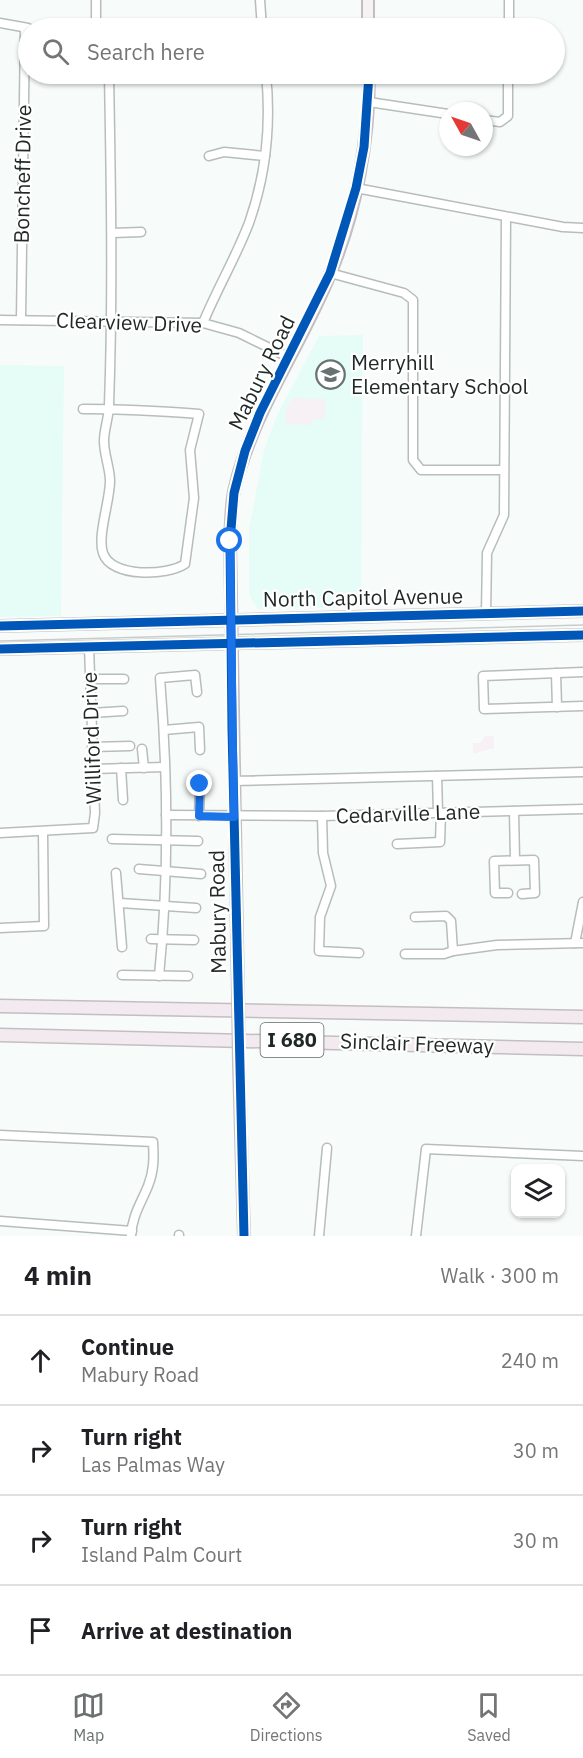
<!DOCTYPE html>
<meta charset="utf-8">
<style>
:root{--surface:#fff;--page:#f6f6f6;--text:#202124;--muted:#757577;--line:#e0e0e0;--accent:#6a7271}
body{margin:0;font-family:"IBM Plex Sans",sans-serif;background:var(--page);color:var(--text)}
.controls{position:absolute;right:18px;bottom:18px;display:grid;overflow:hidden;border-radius:12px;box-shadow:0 2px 4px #0004}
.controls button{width:54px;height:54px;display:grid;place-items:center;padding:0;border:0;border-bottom:2px solid var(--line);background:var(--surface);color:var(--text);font:30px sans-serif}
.compass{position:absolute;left:439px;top:102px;width:54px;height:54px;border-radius:50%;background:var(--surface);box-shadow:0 2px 4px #0004;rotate:310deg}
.stop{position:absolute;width:18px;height:18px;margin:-14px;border:4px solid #1a73e8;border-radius:50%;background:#fff}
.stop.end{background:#1a73e8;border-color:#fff;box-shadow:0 2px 6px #0008}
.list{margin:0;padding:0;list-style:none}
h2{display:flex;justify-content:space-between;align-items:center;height:78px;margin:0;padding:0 24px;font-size:26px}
h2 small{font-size:20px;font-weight:400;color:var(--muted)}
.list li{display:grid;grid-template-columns:39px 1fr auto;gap:18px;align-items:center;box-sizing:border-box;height:90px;padding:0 24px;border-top:2px solid var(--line)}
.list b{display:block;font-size:22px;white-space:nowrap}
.list p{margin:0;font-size:20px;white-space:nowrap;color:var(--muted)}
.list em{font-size:20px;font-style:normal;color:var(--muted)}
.icon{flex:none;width:33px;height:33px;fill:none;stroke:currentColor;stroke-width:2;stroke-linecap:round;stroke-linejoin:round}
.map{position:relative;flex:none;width:583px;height:1236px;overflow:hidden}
.search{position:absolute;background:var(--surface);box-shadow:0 2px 4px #0004;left:18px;right:18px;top:18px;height:66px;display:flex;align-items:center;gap:15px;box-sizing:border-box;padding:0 21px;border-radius:33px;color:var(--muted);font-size:22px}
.sheet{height:438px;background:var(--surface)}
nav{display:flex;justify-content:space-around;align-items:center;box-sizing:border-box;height:84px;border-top:2px solid var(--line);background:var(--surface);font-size:16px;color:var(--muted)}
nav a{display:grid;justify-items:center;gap:3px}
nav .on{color:var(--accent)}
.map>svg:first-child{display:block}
.built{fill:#e5fcf7}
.green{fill:#f7f1f5}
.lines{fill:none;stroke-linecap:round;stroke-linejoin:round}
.minor-casing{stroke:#b6bdbc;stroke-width:11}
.major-casing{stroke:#c4bec2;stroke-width:14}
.highway-casing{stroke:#c4bec2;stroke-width:15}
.minor{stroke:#fefffe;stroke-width:8}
.major{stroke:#f7f3f5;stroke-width:10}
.highway{stroke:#f2eaef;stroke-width:12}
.tram{stroke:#cacccb;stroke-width:1.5}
.major-bridge-casing{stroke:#c4bec2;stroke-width:14;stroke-linecap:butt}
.major-bridge{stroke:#f7f3f5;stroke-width:10}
.cycleway-casing{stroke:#fff;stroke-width:13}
.cycleway{stroke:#0057b8;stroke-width:9}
.route{stroke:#1a73e8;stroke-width:8}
.labels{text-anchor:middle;stroke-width:4.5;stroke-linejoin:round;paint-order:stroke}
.shield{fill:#fff;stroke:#626867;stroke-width:1.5}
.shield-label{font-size:20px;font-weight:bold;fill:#1e2826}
.street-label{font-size:21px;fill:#1e2826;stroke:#fff}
.poi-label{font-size:21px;fill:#1e2826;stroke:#fff;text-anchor:start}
</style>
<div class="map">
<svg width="583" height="1236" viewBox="0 0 583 1236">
<rect width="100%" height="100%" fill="#f7fcfb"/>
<g class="built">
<polygon points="363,335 361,607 258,609 249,595 249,530 264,450 277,415 319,336"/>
<polygon points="0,365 64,366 61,616 0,617"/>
</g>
<g class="green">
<polygon points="292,398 325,399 325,419 313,419 312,425 286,424 286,409"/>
<polygon points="485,736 494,736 494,748 473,754 473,743 480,743"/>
</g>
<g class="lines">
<defs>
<g id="minor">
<polyline points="260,0 262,28"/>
<polyline points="509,0 509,28"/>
<polyline points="0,23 28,28"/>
<polyline points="96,28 96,0"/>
<polyline points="475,28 479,28"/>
<polyline points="369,102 448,114"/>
<polyline points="484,120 500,122 508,116 508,74"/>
<polyline points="209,156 224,152 265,156"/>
<polyline points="356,188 563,227 583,228"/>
<polyline points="112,233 141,232"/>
<polyline points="330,273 404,293 413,300 413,460 421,470 502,470"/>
<polyline points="0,320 203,323 239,333 288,357"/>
<polyline points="21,320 25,28"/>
<path d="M203 323C217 289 236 257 249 223 266 175 271 123 266 74"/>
<path d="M83 409C122 409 160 411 199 414L190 450 194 498 185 564C167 576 111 578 103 553 97 536 110 501 110 481 110 468 104 455 104 441 104 429 109 417 109 405 113 295 111 184 109 74"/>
<polyline points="486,614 487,553 504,515 506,217"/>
<polyline points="583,672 483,676 484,709 583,706"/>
<polyline points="556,673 557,707"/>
<polyline points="90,679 124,679"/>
<polyline points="91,713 123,711"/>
<polyline points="164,730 199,727 200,750"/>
<polyline points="92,747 130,746"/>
<polyline points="142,749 144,768"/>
<polyline points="121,768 123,800"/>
<polyline points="93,769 164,767"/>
<polyline points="437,776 438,813"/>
<polyline points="233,781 583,772"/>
<polyline points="514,811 515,860"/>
<polyline points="166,815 322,816 583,809"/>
<polyline points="199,816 200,784"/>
<polyline points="322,816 323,853 331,886 320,917 319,951 359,953"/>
<polyline points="0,833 93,828 95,813 89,647"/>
<polyline points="112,839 198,841"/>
<polyline points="397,844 440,842 441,813"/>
<polyline points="139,869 201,874"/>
<polyline points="116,873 122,947"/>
<polyline points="508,893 495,893 494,861 534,860 535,893 522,894"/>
<polyline points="120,903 196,908"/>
<polyline points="415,917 446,916 451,921 453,951 497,945 583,943"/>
<polyline points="0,928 44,926 43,832"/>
<polyline points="151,939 194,940"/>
<polyline points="575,943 583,902"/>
<polyline points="405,954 444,954 453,951"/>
<polyline points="122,975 188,976"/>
<path d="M159 976C169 877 168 776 160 678L195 675 197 692"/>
<path d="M0 1135 153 1142C154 1158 154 1171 148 1186 141 1203 132 1216 131 1236"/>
<polyline points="0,1221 132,1231"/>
<polyline points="179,1236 179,1235"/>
<polyline points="319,1236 327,1148"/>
<polyline points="416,1236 426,1149 583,1156"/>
</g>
<g id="major">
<polyline points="368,0 368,28"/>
<polyline points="0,626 583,611"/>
<polyline points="0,649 583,635"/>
<path d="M238 994 230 541C231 525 231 507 234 491 252 412 300 348 330 274 356 212 369 141 369 74"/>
<polyline points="239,1064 244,1236"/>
</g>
<g id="highway">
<polyline points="0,1006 583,1017"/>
<polyline points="0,1035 583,1049"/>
</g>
</defs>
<use href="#minor" class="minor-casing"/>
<use href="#major" class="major-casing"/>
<use href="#highway" class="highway-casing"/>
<use href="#minor" class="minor"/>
<use href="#major" class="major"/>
<use href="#highway" class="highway"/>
<polyline class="tram" points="0,641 583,625"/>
<defs>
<polyline id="major-bridge" points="238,994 239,1064"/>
</defs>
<use href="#major-bridge" class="major-bridge-casing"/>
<use href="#major-bridge" class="major-bridge"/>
<defs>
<g id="cycleway">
<polyline points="0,626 583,611"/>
<polyline points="0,649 583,635"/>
<polyline points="244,1236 232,729 230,541 234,493 245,451 260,413 330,273 356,188 364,147 369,74"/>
</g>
</defs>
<use href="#cycleway" class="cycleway-casing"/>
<use href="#cycleway" class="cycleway"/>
</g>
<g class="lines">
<polyline class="route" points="200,784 199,816 234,817 230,541"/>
</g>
<defs>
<symbol id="school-ring" viewBox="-11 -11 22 22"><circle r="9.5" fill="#fff" stroke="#6a7271" stroke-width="1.5"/><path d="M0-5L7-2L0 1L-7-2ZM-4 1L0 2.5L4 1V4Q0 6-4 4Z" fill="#6a7271"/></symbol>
</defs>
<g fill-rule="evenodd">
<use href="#school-ring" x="314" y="358" width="33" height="33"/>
</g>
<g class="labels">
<rect class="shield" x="260.5" y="1023" width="63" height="34" rx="4.5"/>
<g class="shield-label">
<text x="292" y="1047">I 680</text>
</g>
<g class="street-label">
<text transform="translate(23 174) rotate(-89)" y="7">Boncheff Drive</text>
<text transform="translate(129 323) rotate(2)" y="7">Clearview Drive</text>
<text transform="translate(262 373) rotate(-64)" y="7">Mabury Road</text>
<text transform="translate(363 598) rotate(-1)" y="7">North Capitol Avenue</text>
<text transform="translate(92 738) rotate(-92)" y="7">Williford Drive</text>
<text transform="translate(408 814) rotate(-2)" y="7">Cedarville Lane</text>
<text transform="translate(218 912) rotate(-91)" y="7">Mabury Road</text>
<text transform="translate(417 1044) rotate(2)" y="7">Sinclair Freeway</text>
</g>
<g class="poi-label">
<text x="351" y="370">Merryhill<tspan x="351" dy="24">Elementary School</tspan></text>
</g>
</g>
</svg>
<div class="controls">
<button><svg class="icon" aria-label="layers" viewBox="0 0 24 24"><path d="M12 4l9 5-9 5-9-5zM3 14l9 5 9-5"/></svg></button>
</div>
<svg class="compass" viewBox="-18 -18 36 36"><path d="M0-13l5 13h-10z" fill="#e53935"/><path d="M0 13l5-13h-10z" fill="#757577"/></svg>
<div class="stop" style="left:230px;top:541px"></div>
<div class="stop end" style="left:200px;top:784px"></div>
<div class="search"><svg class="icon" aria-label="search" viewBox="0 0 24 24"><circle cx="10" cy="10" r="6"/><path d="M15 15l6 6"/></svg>Search here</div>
</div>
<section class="sheet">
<h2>4 min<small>Walk · 300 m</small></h2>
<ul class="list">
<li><svg class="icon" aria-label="ahead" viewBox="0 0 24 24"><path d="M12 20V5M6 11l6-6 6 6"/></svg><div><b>Continue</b><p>Mabury Road</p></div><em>240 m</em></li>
<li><svg class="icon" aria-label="right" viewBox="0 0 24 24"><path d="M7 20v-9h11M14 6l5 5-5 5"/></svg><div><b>Turn right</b><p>Las Palmas Way</p></div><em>30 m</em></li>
<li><svg class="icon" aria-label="right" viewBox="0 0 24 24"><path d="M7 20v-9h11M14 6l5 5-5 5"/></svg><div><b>Turn right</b><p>Island Palm Court</p></div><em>30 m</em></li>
<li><svg class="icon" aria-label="arrive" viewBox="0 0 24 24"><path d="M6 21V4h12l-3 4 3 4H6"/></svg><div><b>Arrive at destination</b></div></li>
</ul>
</section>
<nav>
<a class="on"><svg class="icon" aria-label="map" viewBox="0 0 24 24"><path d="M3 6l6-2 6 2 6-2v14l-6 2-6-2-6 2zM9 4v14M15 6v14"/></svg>Map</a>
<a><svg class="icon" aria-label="directions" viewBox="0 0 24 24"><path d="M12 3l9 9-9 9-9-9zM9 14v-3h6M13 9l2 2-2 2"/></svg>Directions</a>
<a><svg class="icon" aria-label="saved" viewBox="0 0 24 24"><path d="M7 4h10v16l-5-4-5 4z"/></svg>Saved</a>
</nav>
